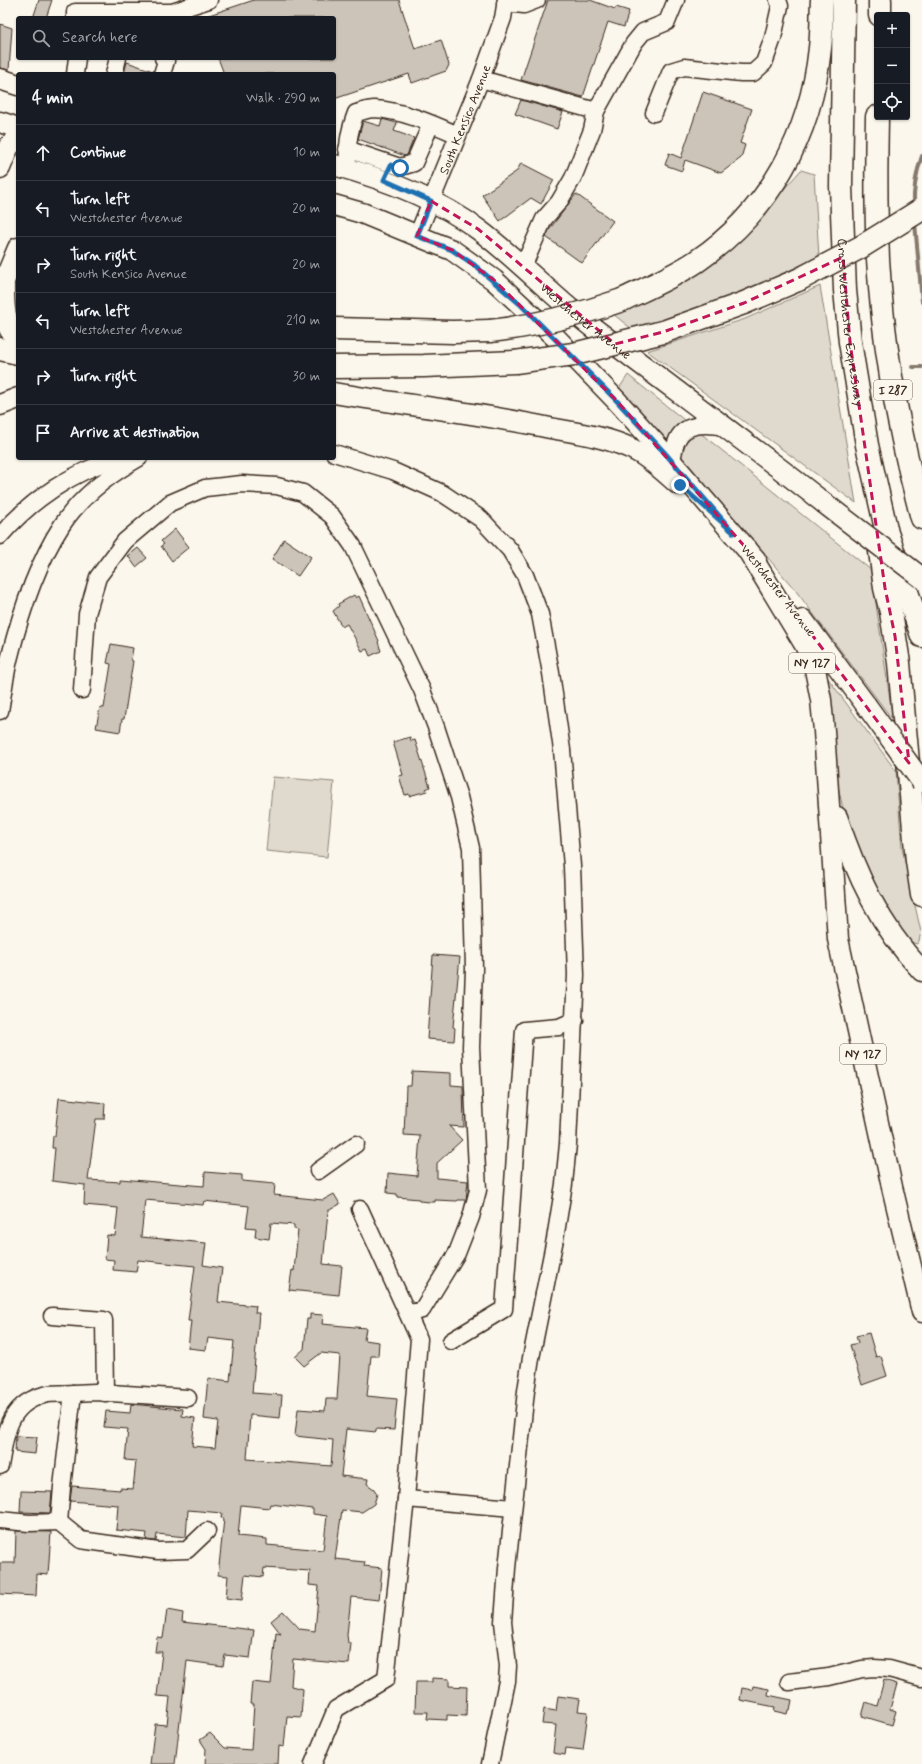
<!DOCTYPE html>
<meta charset="utf-8">
<style>
:root{--surface:#171b24;--page:#20242c;--text:#f1f3f6;--muted:#9ea1a6;--line:#363941}
body{margin:0;font-family:Mynerve,sans-serif;background:var(--page);color:var(--text)}
.controls{position:absolute;right:12px;top:12px;display:grid;overflow:hidden;border-radius:4px;box-shadow:0 1px 3px #0004}
.controls button{width:36px;height:36px;display:grid;place-items:center;padding:0;border:0;border-bottom:1px solid var(--line);background:var(--surface);color:var(--text);font:20px sans-serif}
.stop{position:absolute;width:12px;height:12px;margin:-9px;border:3px solid #1f6fb2;border-radius:50%;background:#fff}
.stop.end{background:#1f6fb2;border-color:#fff;box-shadow:0 1px 4px #0008}
.list{margin:0;padding:0;list-style:none}
h2{display:flex;justify-content:space-between;align-items:center;height:52px;margin:0;padding:0 16px;font-size:17px}
h2 small{font-size:13px;font-weight:400;color:var(--muted)}
.list li{display:grid;grid-template-columns:26px 1fr auto;gap:12px;align-items:center;box-sizing:border-box;height:56px;padding:0 16px;border-top:1px solid var(--line)}
.list b{display:block;font-size:15px;white-space:nowrap}
.list p{margin:0;font-size:13px;white-space:nowrap;color:var(--muted)}
.list em{font-size:13px;font-style:normal;color:var(--muted)}
.icon{flex:none;width:22px;height:22px;fill:none;stroke:currentColor;stroke-width:2;stroke-linecap:round;stroke-linejoin:round}
.map{position:relative;flex:none;width:922px;height:1764px;overflow:hidden}
.search{position:absolute;background:var(--surface);box-shadow:0 1px 3px #0004;left:16px;top:16px;width:320px;height:44px;display:flex;align-items:center;gap:10px;box-sizing:border-box;padding:0 14px;border-radius:4px;color:var(--muted);font-size:15px}
.panel{position:absolute;background:var(--surface);box-shadow:0 1px 3px #0004;left:16px;top:72px;width:320px;height:388px;border-radius:4px}
.map>svg:first-child{display:block}
.green{fill:#dfd9ce;stroke:#8d8276}
.lines{fill:none;stroke-linecap:round;stroke-linejoin:round}
.stream{stroke:#85796d;stroke-width:4}
.building{fill:#ccc4b9;stroke:#3b2a1e;fill-rule:evenodd}
.minor-casing{stroke:#3b2a1e;stroke-width:19}
.major-casing{stroke:#3b2a1e;stroke-width:23}
.highway-casing{stroke:#3b2a1e;stroke-width:25}
.minor{stroke:#fbf7ec;stroke-width:16}
.major{stroke:#fbf7ec;stroke-width:20}
.highway{stroke:#fbf7ec;stroke-width:22}
.major-bridge-casing{stroke:#3b2a1e;stroke-width:23;stroke-linecap:butt}
.highway-bridge-casing{stroke:#3b2a1e;stroke-width:25;stroke-linecap:butt}
.major-bridge{stroke:#fbf7ec;stroke-width:20}
.highway-bridge{stroke:#fbf7ec;stroke-width:22}
.route{stroke:#1f6fb2;stroke-width:5}
.marked{fill:none;stroke:#c2185b;stroke-width:3;stroke-dasharray:8 5;stroke-linejoin:round}
.labels{text-anchor:middle;stroke-width:4;stroke-linejoin:round;paint-order:stroke}
.shield{fill:#fbf7ec;stroke:#75685c;stroke-width:1}
.shield-label{font-size:12px;font-weight:bold;fill:#3b2a1e}
.street-label{font-size:13px;fill:#3b2a1e;stroke:#fbf7ec}
</style>
<div class="map">
<svg width="922" height="1764" viewBox="0 0 922 1764">
<rect width="100%" height="100%" fill="#fbf7ec"/>
<filter id="ink" filterUnits="userSpaceOnUse"><feTurbulence type="fractalNoise" baseFrequency=".025" numOctaves="2"/><feDisplacementMap in="SourceGraphic" scale="8" xChannelSelector="R" yChannelSelector="G"/><feConvolveMatrix kernelMatrix="1 2 1 2 8 2 1 2 1" color-interpolation-filters="sRGB"/></filter>
<g filter="url(#ink)">
<g class="green">
<polygon points="801,170 814,174 819,257 742,292 684,314 633,330 613,314 745,233"/>
<polygon points="820,286 856,503 647,351 745,319"/>
<polygon points="628,375 871,570 893,720 796,591 689,465 618,390"/>
<polygon points="827,677 896,771 902,848 921,932 919,941 917,944 908,941 883,908 846,822 833,764"/>
<polygon points="273,777 334,782 327,857 266,851"/>
</g>
<g class="lines">
<g class="stream">
<path d="M914 206C913 187 916 173 922 156"/>
<polyline points="915,223 922,302"/>
<polyline points="913,367 922,367"/>
</g>
</g>
<g class="building">
<polygon points="39,0 52,0 46,18 33,18"/>
<polygon points="254,0 399,0 415,49 441,40 449,65 446,71 412,83 409,74 334,99 334,74 224,74 218,58 334,58 334,18 206,18 206,16"/>
<polygon points="548,0 590,0 615,9 616,7 629,11 624,27 608,22 583,97 521,80"/>
<polygon points="0,24 12,28 9,70 0,68"/>
<polygon points="127,62 153,71 153,74 124,74"/>
<polygon points="703,92 752,109 740,143 745,145 741,158 721,173 685,160 682,171 665,165 669,153 681,158"/>
<polygon points="521,100 563,112 557,129 515,114"/>
<polygon points="382,119 397,123 394,131 414,138 407,155 405,156 358,139 363,121 380,126"/>
<polygon points="521,163 554,180 541,204 531,198 500,221 482,195 517,171"/>
<polygon points="576,194 613,221 582,263 546,237 549,230"/>
<polygon points="175,529 189,547 172,561 161,546 164,544 161,541"/>
<polygon points="284,539 311,557 298,576 272,559"/>
<polygon points="138,548 147,558 136,567 128,556"/>
<polygon points="354,595 356,598 359,596 379,641 378,642 381,651 370,656 367,649 362,651 347,624 342,627 333,611 339,606 338,604"/>
<polygon points="111,644 133,648 131,660 133,661 124,719 122,719 120,732 96,728 100,707 104,708 111,664 107,663"/>
<polygon points="410,737 411,741 415,740 430,787 426,789 427,791 409,796 409,794 405,795 399,776 403,775 393,742"/>
<polygon points="433,955 460,957 453,1027 455,1028 454,1041 427,1039"/>
<polygon points="412,1071 451,1073 451,1085 463,1086 464,1127 449,1126 462,1140 437,1163 437,1178 468,1181 466,1200 458,1200 457,1201 435,1200 435,1202 430,1202 419,1201 419,1199 397,1197 397,1194 387,1193 388,1173 417,1176 420,1136 404,1135 406,1086 411,1086"/>
<path d="M59 1098 105 1103 104 1119H96L88 1180 120 1182V1179L204 1186 205 1172 242 1175V1181L275 1184 274 1195 323 1200 334 1194 340 1204 328 1211 323 1264 342 1266 339 1295 289 1290 292 1270 294 1271 298 1230 294 1229V1225L271 1223 269 1239 255 1237 256 1228 246 1227 249 1206 204 1201 203 1205 145 1200 141 1237 206 1243 203 1265 222 1268 218 1302 256 1306 255 1313H259L252 1393 282 1395 280 1418 250 1415 247 1459 331 1466 333 1440 295 1436 298 1409 325 1411 326 1399H337L340 1355 321 1353 304 1366 295 1357 304 1349 307 1319H310V1314L323 1315 322 1324 366 1328 364 1340 379 1342 378 1356H371L367 1396 397 1399 394 1430 376 1429V1432L346 1429 341 1476 368 1479 367 1484 374 1489 377 1494 374 1504 362 1512 342 1510 335 1559 365 1562 364 1566 382 1568 379 1600 351 1597 347 1635 348 1643H351L349 1664 293 1659 291 1686 303 1689 301 1717 287 1716 284 1747 279 1746 278 1764H205L206 1749 200 1740 210 1733 225 1748 251 1750 254 1704H250L252 1682 271 1684 276 1633 281 1634 271 1621 283 1611 300 1629 315 1631 319 1586 309 1585 310 1571 264 1568 263 1577 245 1575 242 1600 226 1598 228 1576 218 1575 224 1519 221 1518 222 1513 188 1510 186 1537 157 1534 156 1541 146 1540 147 1533 116 1530 118 1505 70 1501 72 1486 120 1490V1488L133 1489 136 1461 125 1460 128 1429 104 1427 106 1411 130 1413 131 1404 183 1409 182 1416 195 1418 192 1446 215 1448 218 1421 204 1419 208 1378 230 1381 234 1341 208 1338 206 1350 188 1348 191 1321H188L195 1266 138 1260 136 1272 113 1270 114 1260 105 1259 107 1235 115 1236 118 1208 84 1205 85 1185 52 1181 55 1148H52L53 1136H55ZM270 1504 313 1509V1514L327 1516 323 1550 267 1545V1539L238 1536 241 1505 269 1508Z"/>
<polygon points="869,1333 876,1357 881,1356 887,1376 862,1385 850,1345 858,1343 856,1336"/>
<polygon points="16,1436 37,1437 35,1454 15,1452"/>
<polygon points="21,1491 52,1492 50,1513 20,1512"/>
<polygon points="16,1531 51,1532 48,1575 37,1574 36,1596 0,1594 0,1563 15,1563"/>
<polygon points="167,1610 183,1613 182,1622 254,1630 250,1658 225,1655 223,1666 187,1661 175,1764 150,1764 155,1724 167,1725 170,1697 157,1696 162,1652 155,1652 157,1637 163,1638"/>
<polygon points="432,1678 449,1679 449,1686 467,1687 466,1716 447,1715 447,1720 427,1719 428,1712 415,1712 416,1682 432,1682"/>
<polygon points="884,1680 897,1684 890,1709 896,1711 892,1725 862,1716 866,1702 877,1706"/>
<polygon points="753,1686 769,1689 768,1695 792,1700 790,1710 788,1710 787,1714 774,1711 775,1707 740,1700 742,1688 752,1690"/>
<polygon points="558,1696 580,1699 578,1711 588,1712 583,1750 566,1748 565,1755 553,1753 556,1725 542,1724 544,1709 556,1711"/>
</g>
<g class="lines">
<defs>
<g id="minor">
<polyline points="505,3 524,5 537,0"/>
<polyline points="75,18 75,12 172,12 209,0"/>
<polyline points="75,74 77,58"/>
<polyline points="114,74 118,58"/>
<polyline points="162,74 166,61 163,58"/>
<polyline points="481,79 596,111"/>
<polyline points="654,113 671,71 684,67 741,73 753,73 764,63 773,38 780,6 778,0"/>
<polyline points="347,149 400,167 414,163 431,124"/>
<path d="M348 169C347 147 348 134 356 113 361 112 368 109 374 109 402 110 433 124 458 135"/>
<path id="s1" d="M417 236 481 79 503 18 506 0"/>
<polyline points="523,267 544,219 559,202 573,178 592,130 596,111 634,43 643,32 667,22 676,0"/>
<polyline points="334,453 393,471 442,493 481,519 510,550 525,575 540,614 551,673 562,750 572,866 576,975 568,1144 564,1184 555,1239 531,1358 526,1391 507,1568 503,1622 508,1666 507,1681 490,1764"/>
<path d="M672 461C673 455 674 449 676 443 683 421 708 424 726 427"/>
<path d="M0 536C31 500 72 472 118 458"/>
<polyline points="82,690 87,614 98,577 125,541 170,503 205,488 242,484 277,486 303,493 332,516 353,546 422,690 436,727 459,797 471,848 474,969 471,1047 478,1190 471,1217 457,1253 422,1310 408,1314"/>
<path d="M0 711C3 694 5 677 9 660 20 615 36 565 62 525 81 496 109 475 139 458"/>
<polyline points="318,1171 356,1144"/>
<polyline points="52,1316 104,1320 105,1393"/>
<polyline points="451,1341 504,1309 524,1030 559,1027 575,1020"/>
<path d="M0 1466C6 1433 8 1402 48 1394 56 1393 65 1394 73 1393"/>
<polyline points="406,1499 513,1508"/>
<polyline points="0,1520 29,1523 59,1522 62,1487 73,1393 95,1392 188,1398"/>
<polyline points="59,1522 81,1540 158,1551 187,1550 207,1531"/>
<polyline points="789,1682 829,1677 862,1669 874,1668 889,1669 922,1678"/>
<polyline points="313,1764 336,1709 386,1679 406,1499 419,1339 360,1209"/>
</g>
<g id="major">
<polyline points="0,79 18,85"/>
<polyline points="0,122 18,128"/>
<path id="s2" d="M334 165C385 179 436 198 479 230 520 261 555 299 596 330 672 388 749 444 824 503"/>
<polyline points="0,168 9,146 18,139"/>
<polyline points="334,205 362,213 452,250 494,280 555,337 616,400 664,453 756,560"/>
<polyline points="0,291 18,248"/>
<path d="M334 393C406 405 479 413 550 428 578 433 607 437 632 449 649 457 664 472 678 484"/>
<polyline points="0,405 18,398"/>
<polyline points="747,549 805,645 815,669 821,700 824,731 838,939 892,1187 922,1312"/>
<polyline points="803,620 866,705"/>
<path d="M837 817C856 874 880 927 922 971"/>
</g>
<g id="highway">
<path id="s3" d="M844 0 841 186 845 290 850 342 867 445 887 533 922 636"/>
<polyline points="880,15 880,0"/>
<path d="M877 117C876 164 876 212 878 259 883 347 899 434 922 518"/>
<path d="M3 283C3 302 2 324 18 338"/>
<path d="M622 300C647 288 673 277 697 261 770 211 811 135 820 48 822 32 821 16 822 0"/>
<polyline points="334,329 453,332 490,331"/>
<polyline points="663,332 744,303 798,280"/>
<polyline points="0,349 18,353"/>
<polyline points="334,367 424,366 515,362"/>
<polyline points="878,537 885,588 891,612 899,663 917,861 922,895"/>
</g>
</defs>
<use href="#minor" class="minor-casing"/>
<use href="#major" class="major-casing"/>
<use href="#highway" class="highway-casing"/>
<use href="#minor" class="minor"/>
<use href="#major" class="major"/>
<use href="#highway" class="highway"/>
<defs>
<g id="major-bridge">
<polyline points="824,503 922,578"/>
<polyline points="866,705 922,782"/>
</g>
<g id="highway-bridge">
<polyline points="798,280 861,247 919,211"/>
<path d="M490 331C535 326 579 315 622 300"/>
<polyline points="515,362 574,354 663,332"/>
</g>
</defs>
<use href="#major-bridge" class="major-bridge-casing"/>
<use href="#highway-bridge" class="highway-bridge-casing"/>
<use href="#major-bridge" class="major-bridge"/>
<use href="#highway-bridge" class="highway-bridge"/>
</g>
</g>
<g class="lines" filter="url(#ink)">
<polyline class="route" points="400,168 391,165 384,180 431,201 417,236 452,250 473,264 520,304 616,400 664,452 734,533 680,485"/>
</g>
<path class="marked" d="M431 201 478 229 615 344 663 332 744 303 843 257 850 342 885 588 895 636 909 763 747 549 616 400 494 280 452 250 417 236Z"/>
<g class="labels">
<g class="shield">
<rect x="874" y="380" width="38" height="20" rx="3"/>
<rect x="789" y="653" width="46" height="20" rx="3"/>
<rect x="840" y="1044" width="46" height="20" rx="3"/>
</g>
<g class="shield-label">
<text x="893" y="394">I 287</text>
<text x="812" y="667">NY 127</text>
<text x="863" y="1058">NY 127</text>
</g>
<g class="street-label">
<text dy="5" stroke="none"><textPath href="#s1" startOffset="126">South Kensico Avenue</textPath></text>
<text dy="5" stroke="none"><textPath href="#s2" startOffset="300">Westchester Avenue</textPath></text>
<text dy="5" stroke="none"><textPath href="#s3" startOffset="323">Cross Westchester Expressway</textPath></text>
<text transform="translate(779 590) rotate(52)" y="5">Westchester Avenue</text>
</g>
</g>
</svg>
<div class="controls">
<button>+</button>
<button>−</button>
<button><svg class="icon" aria-label="locate" viewBox="0 0 24 24"><circle cx="12" cy="12" r="6"/><path d="M12 2v4M12 18v4M2 12h4M18 12h4"/></svg></button>
</div>
<div class="stop" style="left:400px;top:168px"></div>
<div class="stop end" style="left:680px;top:485px"></div>
<div class="search"><svg class="icon" aria-label="search" viewBox="0 0 24 24"><circle cx="10" cy="10" r="6"/><path d="M15 15l6 6"/></svg>Search here</div>
<section class="panel">
<h2>4 min<small>Walk · 290 m</small></h2>
<ul class="list">
<li><svg class="icon" aria-label="ahead" viewBox="0 0 24 24"><path d="M12 20V5M6 11l6-6 6 6"/></svg><div><b>Continue</b></div><em>10 m</em></li>
<li><svg class="icon" aria-label="left" viewBox="0 0 24 24"><path d="M17 20v-9H6M10 6l-5 5 5 5"/></svg><div><b>Turn left</b><p>Westchester Avenue</p></div><em>20 m</em></li>
<li><svg class="icon" aria-label="right" viewBox="0 0 24 24"><path d="M7 20v-9h11M14 6l5 5-5 5"/></svg><div><b>Turn right</b><p>South Kensico Avenue</p></div><em>20 m</em></li>
<li><svg class="icon" aria-label="left" viewBox="0 0 24 24"><path d="M17 20v-9H6M10 6l-5 5 5 5"/></svg><div><b>Turn left</b><p>Westchester Avenue</p></div><em>210 m</em></li>
<li><svg class="icon" aria-label="right" viewBox="0 0 24 24"><path d="M7 20v-9h11M14 6l5 5-5 5"/></svg><div><b>Turn right</b></div><em>30 m</em></li>
<li><svg class="icon" aria-label="arrive" viewBox="0 0 24 24"><path d="M6 21V4h12l-3 4 3 4H6"/></svg><div><b>Arrive at destination</b></div></li>
</ul>
</section>
</div>
